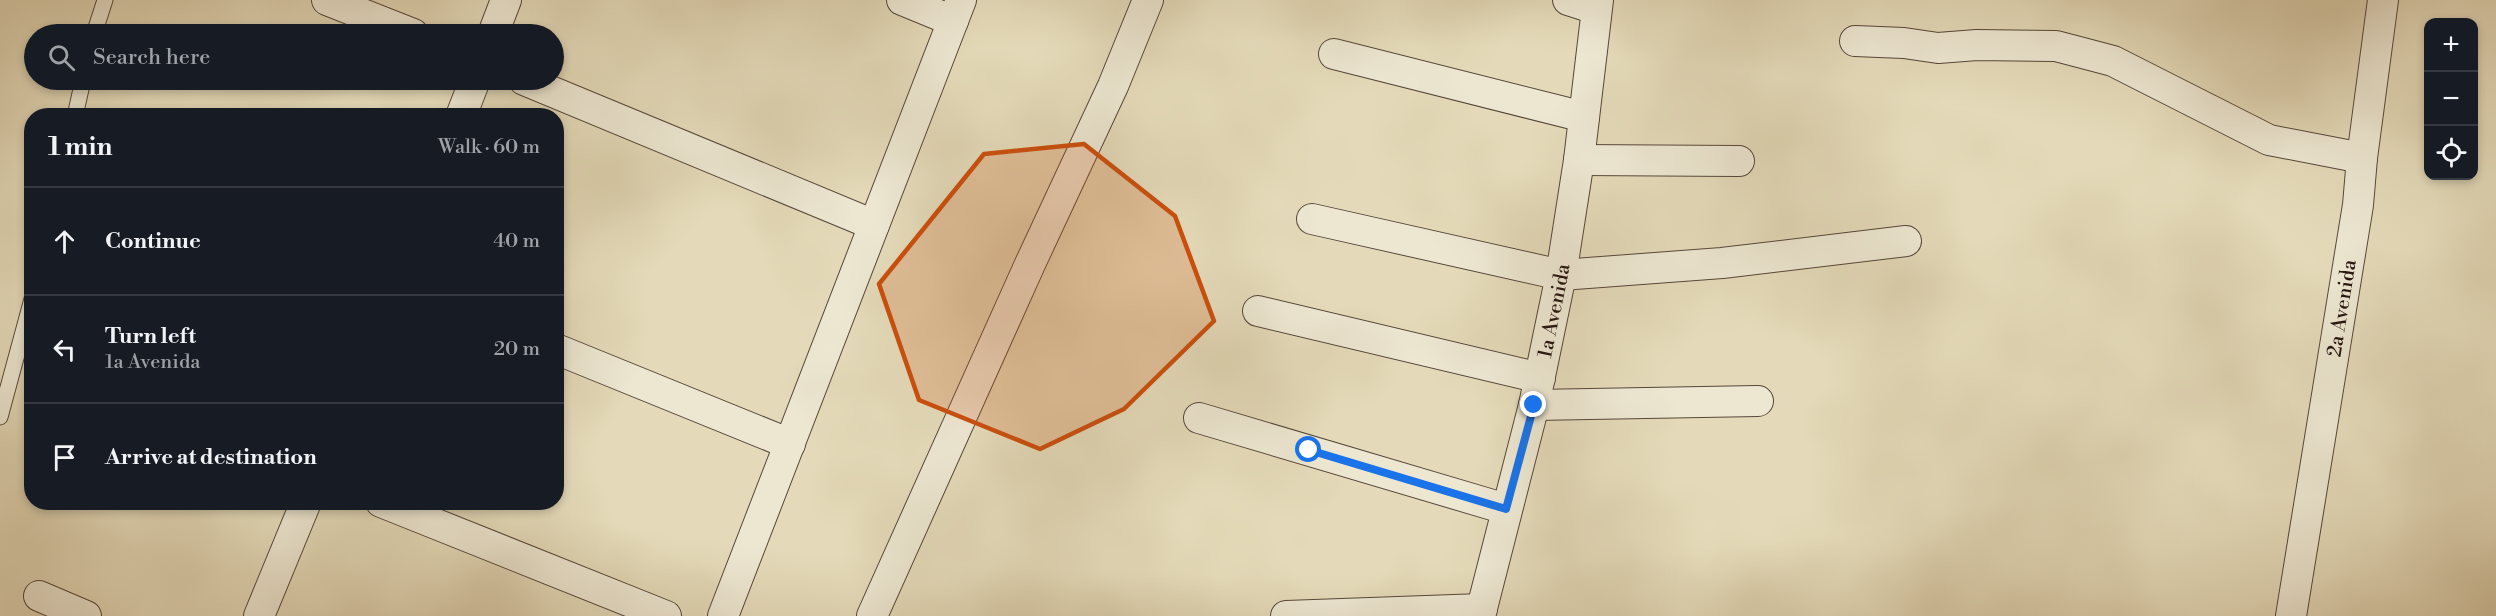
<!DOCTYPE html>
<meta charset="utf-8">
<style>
:root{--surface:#171b24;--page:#20242c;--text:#f1f3f6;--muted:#9ea1a6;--line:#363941}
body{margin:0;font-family:"Libre Bodoni",serif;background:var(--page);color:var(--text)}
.controls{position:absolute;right:18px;top:18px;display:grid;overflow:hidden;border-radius:12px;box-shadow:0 3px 9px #0003}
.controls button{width:54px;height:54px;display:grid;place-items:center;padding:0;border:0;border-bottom:2px solid var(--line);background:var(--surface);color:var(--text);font:30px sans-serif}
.stop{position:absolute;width:18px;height:18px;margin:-14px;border:4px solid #1a73e8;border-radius:50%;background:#fff}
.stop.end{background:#1a73e8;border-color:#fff;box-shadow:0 2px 6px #0008}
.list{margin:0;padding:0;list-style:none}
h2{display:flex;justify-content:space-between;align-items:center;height:78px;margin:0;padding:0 24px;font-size:26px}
h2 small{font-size:20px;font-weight:400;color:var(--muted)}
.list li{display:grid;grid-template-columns:39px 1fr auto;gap:18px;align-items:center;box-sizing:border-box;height:108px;padding:0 24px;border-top:2px solid var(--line)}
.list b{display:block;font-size:22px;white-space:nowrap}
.list p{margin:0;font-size:20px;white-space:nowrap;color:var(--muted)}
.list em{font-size:20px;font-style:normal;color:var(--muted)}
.icon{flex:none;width:33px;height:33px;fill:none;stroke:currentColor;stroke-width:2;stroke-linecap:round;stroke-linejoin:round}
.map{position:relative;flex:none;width:2496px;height:616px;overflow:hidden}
.search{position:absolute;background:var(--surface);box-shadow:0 3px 9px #0003;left:24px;top:24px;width:540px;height:66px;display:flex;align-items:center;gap:15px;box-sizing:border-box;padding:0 21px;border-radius:33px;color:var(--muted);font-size:22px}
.panel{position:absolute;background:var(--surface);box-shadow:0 3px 9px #0003;left:24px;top:108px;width:540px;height:402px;border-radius:24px}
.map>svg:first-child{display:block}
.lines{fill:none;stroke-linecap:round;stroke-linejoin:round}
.service-casing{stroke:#56473a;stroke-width:17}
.minor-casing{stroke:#56473a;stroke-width:32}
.service{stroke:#ede7d2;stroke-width:15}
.minor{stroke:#ede7d2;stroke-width:30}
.route{stroke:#1a73e8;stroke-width:8}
.marked{fill:#cb4f0d;fill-opacity:0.2;stroke:#cb4f0d;stroke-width:4.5;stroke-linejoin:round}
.labels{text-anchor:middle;stroke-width:4.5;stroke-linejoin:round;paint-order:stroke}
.street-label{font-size:20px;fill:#261610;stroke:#ede7d2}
</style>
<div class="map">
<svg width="2496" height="616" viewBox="0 0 2496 616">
<rect width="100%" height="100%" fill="#e4dab9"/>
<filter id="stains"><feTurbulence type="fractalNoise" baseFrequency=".00333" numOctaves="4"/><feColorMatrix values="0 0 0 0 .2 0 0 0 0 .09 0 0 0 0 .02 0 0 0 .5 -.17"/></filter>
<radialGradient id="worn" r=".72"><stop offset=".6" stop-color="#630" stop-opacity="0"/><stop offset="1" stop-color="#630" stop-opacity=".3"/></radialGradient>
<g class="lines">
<defs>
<g id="service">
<polyline points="94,34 105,0"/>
<polyline points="75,116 83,80"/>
<polyline points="0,417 32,299"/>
</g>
<g id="minor">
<polyline points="327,0 413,34"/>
<polyline points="902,0 953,21"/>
<polyline points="1568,0 1596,9"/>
<polyline points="493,34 506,0"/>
<polyline points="1855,41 1904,43 1938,48 1977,45 2056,46 2113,61 2269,140 2362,158"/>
<polyline points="1334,54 1584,117"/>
<polyline points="524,80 874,225"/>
<polyline points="461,116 475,80"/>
<polyline points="1579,160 1739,161"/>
<polyline points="1312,219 1561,275 1722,263 1906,241"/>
<polyline points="1258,311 1540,378"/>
<polyline points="556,349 790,444"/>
<polyline points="1534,405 1758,401"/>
<polyline points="1199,418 1506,509"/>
<polyline points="381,502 666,616"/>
<polyline points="39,596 86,616"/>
<polyline points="259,616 306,502"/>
<polyline points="723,616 961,0"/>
<polyline points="872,616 1030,264 1113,86 1148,0"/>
<polyline points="1286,616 1482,609"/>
<path id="s1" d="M1480 616 1534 405 1561 275 1579 160 1598 0"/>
<path id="s2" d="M2291 616 2358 205 2362 158 2383 0"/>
</g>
</defs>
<use href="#service" class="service-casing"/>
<use href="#minor" class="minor-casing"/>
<use href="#service" class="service"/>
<use href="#minor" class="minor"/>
</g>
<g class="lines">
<polyline class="route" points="1309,450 1506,509 1534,405"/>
</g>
<path class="marked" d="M1084 144 1175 216 1214 321 1124 409 1040 449 919 400 879 284 984 154Z"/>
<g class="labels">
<g class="street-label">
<text dy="7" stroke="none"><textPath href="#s2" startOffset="312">2a Avenida</textPath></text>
<text dy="7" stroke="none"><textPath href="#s1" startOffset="314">1a Avenida</textPath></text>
</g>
</g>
<rect width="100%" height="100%" filter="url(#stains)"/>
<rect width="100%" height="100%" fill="url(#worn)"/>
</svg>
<div class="controls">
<button>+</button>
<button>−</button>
<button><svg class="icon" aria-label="locate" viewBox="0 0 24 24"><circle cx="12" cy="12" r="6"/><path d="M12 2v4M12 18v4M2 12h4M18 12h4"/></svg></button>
</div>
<div class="stop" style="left:1309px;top:450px"></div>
<div class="stop end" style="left:1534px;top:405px"></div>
<div class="search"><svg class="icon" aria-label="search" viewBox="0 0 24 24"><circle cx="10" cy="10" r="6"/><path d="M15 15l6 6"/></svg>Search here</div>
<section class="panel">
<h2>1 min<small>Walk · 60 m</small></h2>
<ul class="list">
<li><svg class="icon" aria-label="ahead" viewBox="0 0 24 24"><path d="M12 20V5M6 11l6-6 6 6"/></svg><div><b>Continue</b></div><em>40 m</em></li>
<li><svg class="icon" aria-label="left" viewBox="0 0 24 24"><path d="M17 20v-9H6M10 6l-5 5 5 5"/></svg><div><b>Turn left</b><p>1a Avenida</p></div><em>20 m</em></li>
<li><svg class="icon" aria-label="arrive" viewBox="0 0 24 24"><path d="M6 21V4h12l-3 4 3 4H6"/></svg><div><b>Arrive at destination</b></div></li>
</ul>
</section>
</div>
